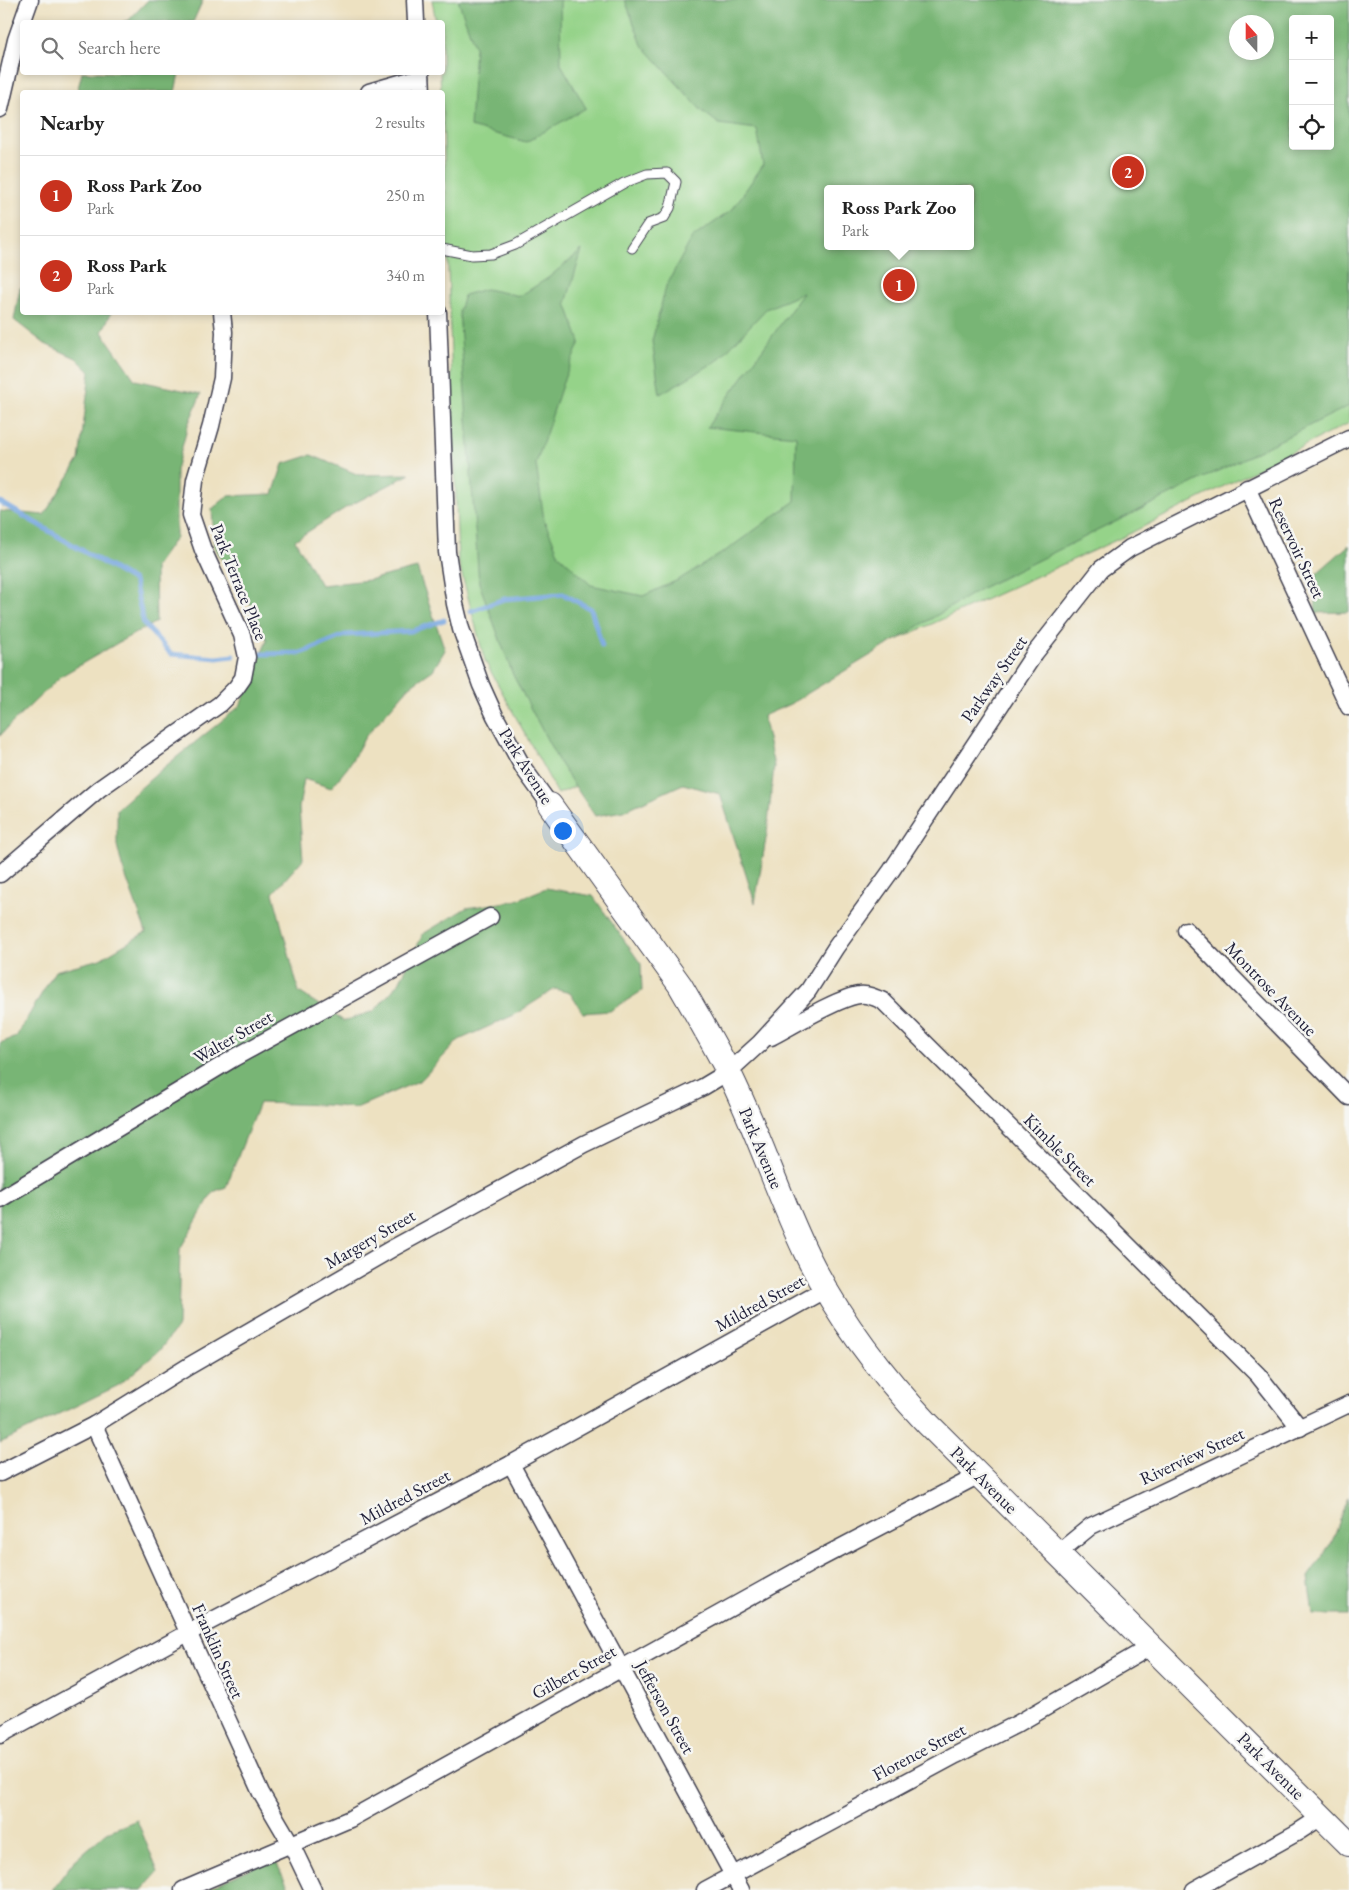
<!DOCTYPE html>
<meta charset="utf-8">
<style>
:root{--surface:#fff;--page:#f6f6f6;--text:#222;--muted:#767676;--line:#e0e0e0;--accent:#c8321e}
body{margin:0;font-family:"EB Garamond",serif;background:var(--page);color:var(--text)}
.controls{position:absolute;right:15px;top:15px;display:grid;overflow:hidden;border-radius:5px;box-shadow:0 2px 8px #0003}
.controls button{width:45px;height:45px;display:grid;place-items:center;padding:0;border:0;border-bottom:1px solid var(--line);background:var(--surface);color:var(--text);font:25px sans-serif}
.compass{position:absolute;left:1229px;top:15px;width:45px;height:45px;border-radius:50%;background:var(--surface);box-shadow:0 2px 8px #0003;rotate:339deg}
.you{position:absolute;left:562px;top:830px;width:18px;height:18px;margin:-12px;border:4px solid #fff;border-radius:50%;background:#1a73e8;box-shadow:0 0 0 8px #1a73e833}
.badge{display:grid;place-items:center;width:32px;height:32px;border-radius:50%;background:var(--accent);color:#fff;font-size:16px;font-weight:700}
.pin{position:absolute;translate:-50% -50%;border:2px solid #fff;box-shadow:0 1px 5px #0006}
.popup{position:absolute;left:824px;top:185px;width:150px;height:65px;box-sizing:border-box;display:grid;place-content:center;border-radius:5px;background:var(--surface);filter:drop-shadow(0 1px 4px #0005);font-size:16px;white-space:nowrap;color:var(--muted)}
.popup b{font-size:19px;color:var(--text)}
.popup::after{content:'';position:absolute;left:50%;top:100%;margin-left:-10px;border:10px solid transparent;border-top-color:var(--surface)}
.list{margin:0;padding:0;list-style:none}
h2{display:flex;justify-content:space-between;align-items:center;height:65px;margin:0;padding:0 20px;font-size:21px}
h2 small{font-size:16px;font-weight:400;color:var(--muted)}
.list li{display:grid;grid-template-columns:32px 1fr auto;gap:15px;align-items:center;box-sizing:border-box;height:80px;padding:0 20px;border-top:1px solid var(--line)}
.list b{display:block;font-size:19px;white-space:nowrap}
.list p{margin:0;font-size:16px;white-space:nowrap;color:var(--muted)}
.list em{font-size:16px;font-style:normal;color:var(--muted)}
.icon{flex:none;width:28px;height:28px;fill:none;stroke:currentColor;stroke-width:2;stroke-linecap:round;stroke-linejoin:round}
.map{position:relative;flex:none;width:1349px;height:1890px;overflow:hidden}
.search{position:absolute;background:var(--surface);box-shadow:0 2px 8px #0003;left:20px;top:20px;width:425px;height:55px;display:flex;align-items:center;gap:12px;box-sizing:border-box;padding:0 18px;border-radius:5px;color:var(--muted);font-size:19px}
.panel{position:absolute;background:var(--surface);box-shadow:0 2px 8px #0003;left:20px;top:90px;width:425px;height:225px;border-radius:5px}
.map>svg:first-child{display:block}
.green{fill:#95d389;stroke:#5c7a62;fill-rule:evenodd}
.forest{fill:#78b575;stroke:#4d6c58;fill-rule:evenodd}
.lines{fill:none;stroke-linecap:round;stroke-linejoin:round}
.stream{stroke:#74a5df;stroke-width:5}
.lane-casing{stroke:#403f4f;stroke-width:11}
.street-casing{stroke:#403f4f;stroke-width:19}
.secondary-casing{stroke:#403f4f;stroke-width:26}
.lane{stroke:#fff;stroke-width:9}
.street{stroke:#fff;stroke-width:16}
.secondary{stroke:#fff;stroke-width:24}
.labels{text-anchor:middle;stroke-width:5;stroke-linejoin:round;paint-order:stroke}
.street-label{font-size:18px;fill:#22223b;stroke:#f6f6f2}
</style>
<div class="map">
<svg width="1349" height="1890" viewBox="0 0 1349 1890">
<rect width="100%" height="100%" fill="#f6f6f2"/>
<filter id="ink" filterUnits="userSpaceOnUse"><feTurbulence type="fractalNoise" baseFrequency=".02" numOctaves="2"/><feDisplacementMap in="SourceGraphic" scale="10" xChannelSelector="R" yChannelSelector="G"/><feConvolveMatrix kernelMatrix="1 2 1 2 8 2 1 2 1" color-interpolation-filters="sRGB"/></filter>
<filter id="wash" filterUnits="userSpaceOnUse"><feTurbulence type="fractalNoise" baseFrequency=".0096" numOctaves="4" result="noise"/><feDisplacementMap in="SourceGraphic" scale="20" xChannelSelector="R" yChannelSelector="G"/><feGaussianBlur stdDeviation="1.12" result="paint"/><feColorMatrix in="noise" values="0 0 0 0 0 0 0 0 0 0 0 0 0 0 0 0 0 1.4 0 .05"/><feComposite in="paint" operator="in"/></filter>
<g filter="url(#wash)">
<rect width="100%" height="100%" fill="#ede1c1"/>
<path class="green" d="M432 0H1349V423L1123 537 558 794 485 661 458 560 442 92H441L440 73 442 72V22H436ZM1293 19H1330V146H1293ZM1236 22H1266V52H1236ZM828 189H970V246H828Z"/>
<g class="forest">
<polygon points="148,0 203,0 193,22 122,22 129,20"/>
<polygon points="458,0 560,0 561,64 586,108 526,142 470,127 475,47"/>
<path d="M625 0H1349V406L982 588 790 704 763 716 774 766 767 833 755 903 720 794 683 784 623 811 595 816 560 764 513 675 479 583 459 311 464 295 486 289 520 296 548 278 582 250 566 303 580 342 564 379 536 464 544 520 559 555 591 585 643 596 678 580 724 552 795 501 796 436 707 427 803 293 766 309 717 361 660 394 652 341 666 286 692 238 732 210 763 165 757 129 719 124 701 110 642 45ZM1293 19H1330V146H1293ZM1236 22H1266V52H1236ZM828 189H970V246H828Z"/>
<polygon points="82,73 82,72 179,73 175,92 77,92"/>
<polygon points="22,286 22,312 111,313 102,332 135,380 201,394 188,425 176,470 176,537 155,567 156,622 121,641 61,676 8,727 0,736 0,511 44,515 79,460 90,372 76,358 45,344 14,320 20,288"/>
<polygon points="311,455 359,475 410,474 347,507 295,540 321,585 369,580 417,568 445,650 433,670 410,686 365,737 348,767 331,788 304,779 299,808 303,859 273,893 299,992 344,1021 374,1011 399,983 423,934 466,908 514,901 546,888 593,896 641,964 642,991 610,1011 583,1013 570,993 555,989 514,1015 459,1040 421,1080 356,1108 326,1105 259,1103 226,1187 213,1192 180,1249 178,1326 159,1351 119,1385 0,1443 0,1043 16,1037 55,971 100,959 146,932 122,866 117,845 117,809 162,769 240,706 267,640 251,605 214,546 212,509 228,496 273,494 283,464"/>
<polygon points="1349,545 1349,612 1315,613 1317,573"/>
<polygon points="1349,1496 1349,1615 1313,1615 1308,1577 1331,1544"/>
<polygon points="137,1820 158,1872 142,1890 52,1890 73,1862 107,1832"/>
<polygon points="274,1858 290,1890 204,1890"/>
</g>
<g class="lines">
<g class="stream">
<polyline points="0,502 134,581 144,624 171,654 217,658 233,656"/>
<polyline points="471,611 504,599 563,594 591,609 602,646"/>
<polyline points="261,654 301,653 345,635 411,631 444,620"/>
</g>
</g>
</g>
<g filter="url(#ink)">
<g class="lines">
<defs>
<polyline id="lane" points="442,249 472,255 491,254 515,245 624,183 647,174 667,173 676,182 670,208 664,218 648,224 632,248"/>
<g id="street">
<polyline points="415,0 416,22"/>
<polyline points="421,72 422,92"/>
<polyline points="369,92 421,77"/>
<polyline points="0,109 16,40 30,0"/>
<polyline points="438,312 447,552 455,604 461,629 481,685 495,716 524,769 550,805"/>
<polyline points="1247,488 1349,707"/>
<polyline points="0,874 99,789 220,704 236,688 243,678 247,657 242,635 203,550 191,515 195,480 211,426 222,378 224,332 222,312"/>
<polyline points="1186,930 1349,1097"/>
<path d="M771 1037C790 1027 841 996 860 995 868 994 876 998 883 1001L1258 1375 1300 1428"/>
<polyline points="0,1199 234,1058 490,917"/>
<polyline points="94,1425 261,1793 291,1844 313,1890"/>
<polyline points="511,1464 741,1890"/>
<polyline points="0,1473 94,1425 189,1366 393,1248 584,1144 703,1087 728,1072 760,1043 808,991 836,947 891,871 1035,653 1101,569 1130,548 1349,438"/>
<polyline points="1058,1553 1091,1526 1349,1404"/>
<polyline points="0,1735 188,1633 511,1464 826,1289"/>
<polyline points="183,1890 350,1819 811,1563 979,1475"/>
<polyline points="705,1890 956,1755 1017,1724 1150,1647"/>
<polyline points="1194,1890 1298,1832 1321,1817"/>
</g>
<path id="secondary" d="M550 805 680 985C696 1013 713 1042 728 1071 758 1131 778 1195 807 1255 838 1318 880 1373 928 1424L1349 1844"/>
</defs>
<use href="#lane" class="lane-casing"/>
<use href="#street" class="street-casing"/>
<use href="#secondary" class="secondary-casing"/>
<use href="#lane" class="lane"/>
<use href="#street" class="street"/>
<use href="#secondary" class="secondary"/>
</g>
</g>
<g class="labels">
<g class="street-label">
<text transform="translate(1297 548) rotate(65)" y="6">Reservoir Street</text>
<text transform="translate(239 582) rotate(68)" y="6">Park Terrace Place</text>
<text transform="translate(994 679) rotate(-55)" y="6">Parkway Street</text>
<text transform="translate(526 766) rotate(58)" y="6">Park Avenue</text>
<text transform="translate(1271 989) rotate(46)" y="6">Montrose Avenue</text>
<text transform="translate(233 1037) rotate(-30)" y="6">Walter Street</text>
<text transform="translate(761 1148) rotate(67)" y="6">Park Avenue</text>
<text transform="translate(1060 1150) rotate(45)" y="6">Kimble Street</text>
<text transform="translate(370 1239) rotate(-30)" y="6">Margery Street</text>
<text transform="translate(760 1303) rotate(-29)" y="6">Mildred Street</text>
<text transform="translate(1192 1456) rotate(-25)" y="6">Riverview Street</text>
<text transform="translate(984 1480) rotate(45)" y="6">Park Avenue</text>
<text transform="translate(405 1497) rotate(-28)" y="6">Mildred Street</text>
<text transform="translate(218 1651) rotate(66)" y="6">Franklin Street</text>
<text transform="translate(574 1672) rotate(-29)" y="6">Gilbert Street</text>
<text transform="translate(665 1707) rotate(61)" y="6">Jefferson Street</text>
<text transform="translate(919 1752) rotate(-28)" y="6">Florence Street</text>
<text transform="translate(1271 1766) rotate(45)" y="6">Park Avenue</text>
</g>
</g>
</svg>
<div class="controls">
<button>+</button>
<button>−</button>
<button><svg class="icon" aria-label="locate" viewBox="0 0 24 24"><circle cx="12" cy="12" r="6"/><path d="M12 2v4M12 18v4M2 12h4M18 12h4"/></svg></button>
</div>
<svg class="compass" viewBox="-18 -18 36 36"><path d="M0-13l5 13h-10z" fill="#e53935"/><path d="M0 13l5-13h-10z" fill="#767676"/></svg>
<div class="you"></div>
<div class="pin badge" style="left:899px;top:285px">1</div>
<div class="popup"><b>Ross Park Zoo</b>Park</div>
<div class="pin badge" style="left:1128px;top:172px">2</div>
<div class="search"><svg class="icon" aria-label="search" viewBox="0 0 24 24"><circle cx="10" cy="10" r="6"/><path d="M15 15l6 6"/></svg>Search here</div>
<section class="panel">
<h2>Nearby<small>2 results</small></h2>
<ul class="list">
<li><span class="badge">1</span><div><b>Ross Park Zoo</b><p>Park</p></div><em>250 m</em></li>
<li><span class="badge">2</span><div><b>Ross Park</b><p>Park</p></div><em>340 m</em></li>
</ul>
</section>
</div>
